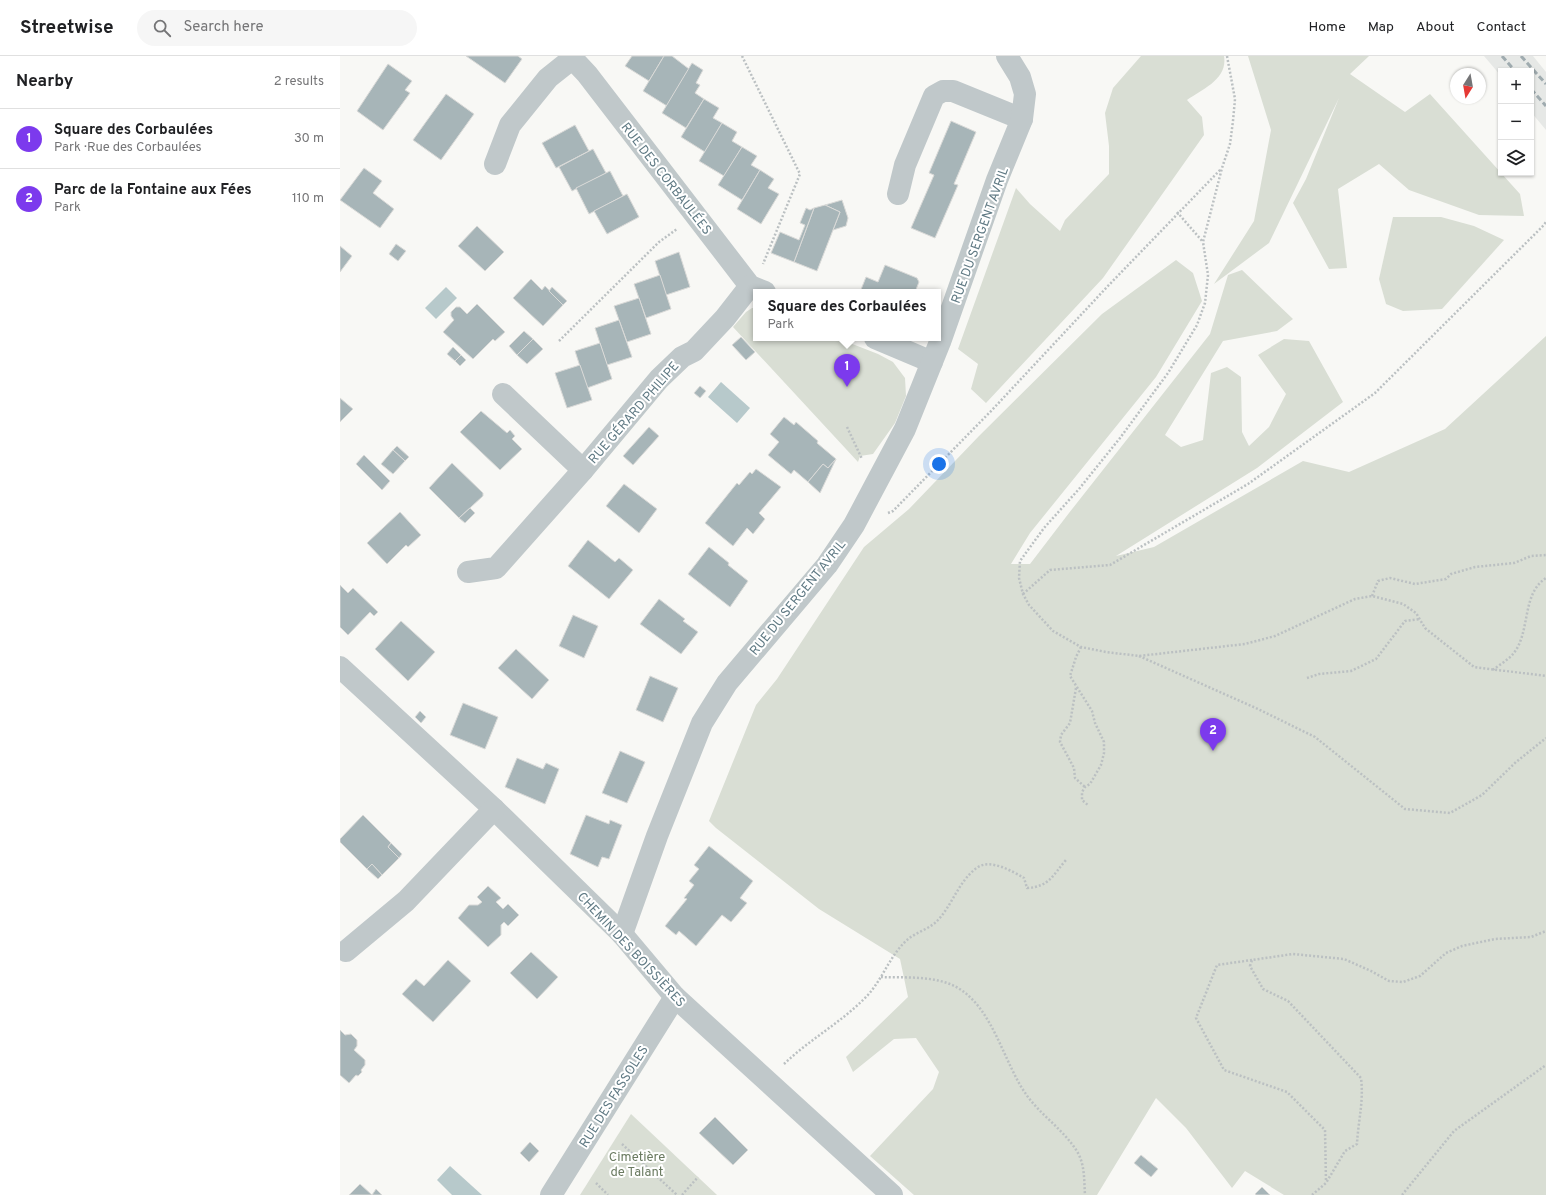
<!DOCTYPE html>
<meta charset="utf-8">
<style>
:root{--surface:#fff;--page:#f6f6f6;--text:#202124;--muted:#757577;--line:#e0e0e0;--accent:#7c3aed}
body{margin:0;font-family:Overpass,sans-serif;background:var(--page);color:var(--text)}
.controls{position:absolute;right:12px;top:12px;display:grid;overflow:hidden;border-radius:0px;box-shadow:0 1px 3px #0004}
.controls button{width:36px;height:36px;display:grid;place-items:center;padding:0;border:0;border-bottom:1px solid var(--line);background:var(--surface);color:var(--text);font:20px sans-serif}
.compass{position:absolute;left:1110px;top:12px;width:36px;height:36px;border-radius:50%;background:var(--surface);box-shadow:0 1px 3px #0004;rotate:191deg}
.you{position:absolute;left:599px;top:408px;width:14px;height:14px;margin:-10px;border:3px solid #fff;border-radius:50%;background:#1a73e8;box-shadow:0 0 0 6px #1a73e833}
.badge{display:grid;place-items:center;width:26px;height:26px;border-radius:50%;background:var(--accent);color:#fff;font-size:13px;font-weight:700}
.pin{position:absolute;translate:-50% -33px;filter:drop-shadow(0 1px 2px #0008)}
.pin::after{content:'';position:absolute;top:21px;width:14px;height:12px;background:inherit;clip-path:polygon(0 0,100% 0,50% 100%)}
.popup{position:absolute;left:413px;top:233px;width:188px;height:52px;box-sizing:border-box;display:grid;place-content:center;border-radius:0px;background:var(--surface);filter:drop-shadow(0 1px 3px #0005);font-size:13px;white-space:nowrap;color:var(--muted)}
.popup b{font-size:15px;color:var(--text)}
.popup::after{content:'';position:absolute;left:50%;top:100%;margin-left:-8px;border:8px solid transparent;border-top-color:var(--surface)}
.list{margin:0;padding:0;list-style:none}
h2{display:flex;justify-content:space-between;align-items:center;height:52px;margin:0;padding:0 16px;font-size:17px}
h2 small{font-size:13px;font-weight:400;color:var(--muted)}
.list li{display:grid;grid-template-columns:26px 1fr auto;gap:12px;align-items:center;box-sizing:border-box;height:60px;padding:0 16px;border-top:1px solid var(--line)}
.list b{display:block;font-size:15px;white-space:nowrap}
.list p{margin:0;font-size:13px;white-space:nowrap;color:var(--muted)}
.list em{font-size:13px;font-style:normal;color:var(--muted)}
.icon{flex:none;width:22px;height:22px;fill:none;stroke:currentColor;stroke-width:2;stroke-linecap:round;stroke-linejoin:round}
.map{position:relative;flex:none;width:1206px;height:1139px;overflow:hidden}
header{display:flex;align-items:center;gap:24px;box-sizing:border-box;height:56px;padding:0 20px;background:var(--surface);border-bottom:1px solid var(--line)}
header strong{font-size:19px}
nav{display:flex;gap:22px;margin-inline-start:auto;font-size:14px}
.search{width:280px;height:36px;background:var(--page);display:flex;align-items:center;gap:10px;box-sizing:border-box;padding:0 14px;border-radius:22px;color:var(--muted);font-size:15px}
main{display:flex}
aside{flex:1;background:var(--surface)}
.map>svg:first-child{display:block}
.built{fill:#e6e8e6}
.green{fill:#d9ded4}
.water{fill:#b7c9cb}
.building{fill:#a7b5b8;stroke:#dadad8}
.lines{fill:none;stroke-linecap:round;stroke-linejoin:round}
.path{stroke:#bbc0c2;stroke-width:2.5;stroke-dasharray:2 2;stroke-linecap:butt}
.minor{stroke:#c0c8ca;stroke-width:22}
.rail{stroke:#9fabaf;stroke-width:3;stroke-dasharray:6 3;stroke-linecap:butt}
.labels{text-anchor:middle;stroke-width:4;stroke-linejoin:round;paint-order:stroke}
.street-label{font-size:13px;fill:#607a84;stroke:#fff}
.park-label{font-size:13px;fill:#6a7a60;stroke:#fff}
</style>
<header>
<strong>Streetwise</strong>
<div class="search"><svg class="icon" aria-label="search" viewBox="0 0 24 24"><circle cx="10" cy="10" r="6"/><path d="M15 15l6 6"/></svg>Search here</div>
<nav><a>Home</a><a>Map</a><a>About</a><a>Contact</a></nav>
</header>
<main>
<aside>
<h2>Nearby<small>2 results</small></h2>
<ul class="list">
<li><span class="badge">1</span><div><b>Square des Corbaulées</b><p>Park · Rue des Corbaulées</p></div><em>30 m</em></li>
<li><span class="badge">2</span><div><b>Parc de la Fontaine aux Fées</b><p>Park</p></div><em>110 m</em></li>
</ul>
</aside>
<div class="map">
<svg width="1206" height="1139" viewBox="0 0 1206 1139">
<rect width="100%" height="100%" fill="#f8f8f5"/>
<polygon class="built" points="1144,0 1193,0 1206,16 1206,74 1191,56 1191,15 1161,15 1161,20"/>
<g class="green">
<path d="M801 0H884C888 23 863 33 847 44L862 61 864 79 763 222 646 347 631 333 638 308 618 293 676 132 690 148 720 175 725 164 769 118V90L765 57 773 32Z"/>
<polygon points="908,0 1029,0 1010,18 1065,56 1090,38 1180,138 1184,160 1139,159 1069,134 1039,108 998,133 1007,212 989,213 953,147 966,123 999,42 929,187 874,228 914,165 931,74"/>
<polygon points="1053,161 1101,161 1134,170 1164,184 1102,253 1063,255 1046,248 1039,223"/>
<polygon points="836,204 853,217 862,245 816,321 690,477 671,508 690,508 729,457 870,278 888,219 902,214 953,263 937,275 883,285 825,379 841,391 863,384 871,317 887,311 901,321 902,376 909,390 929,371 946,338 918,299 944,283 969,285 1003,346 917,412 776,500 814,491 963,405 1009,416 1105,373 1206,280 1206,1139 944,1139 905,1115 892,1132 846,1072 816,1042 757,1139 574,1139 530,1100 593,1033 599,1016 576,982 554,983 513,1016 506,1001 568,941 560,903 479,853 376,772 369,765 416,649 437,623 524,491 569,453 639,380 762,258"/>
<polygon points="412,252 416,252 416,282 497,282 538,298 553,306 565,322 566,340 555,367 533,398 520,400 518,406 393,271 406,256"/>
<polygon points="291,1058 377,1139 240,1139"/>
</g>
<g class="water">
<polygon points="106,231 117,242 96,263 85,252"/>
<polygon points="381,326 410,352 397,367 368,341"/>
<polygon points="110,1110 142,1139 112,1139 97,1124"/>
</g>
<g class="building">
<polygon points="126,0 178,0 182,3 165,27"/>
<polygon points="292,0 324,0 309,25 285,10"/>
<polygon points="324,0 332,0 349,13 327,50 303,35"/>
<polygon points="352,7 363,14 356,27 360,29 355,37 364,43 346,72 322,57"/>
<polygon points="48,8 72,25 65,34 70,37 43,74 17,55"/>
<polygon points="106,38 134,58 101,104 73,84"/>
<polygon points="364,43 379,52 373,62 382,67 365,96 341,81"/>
<polygon points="611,65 636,76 614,128 618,129 595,182 571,172 594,119 589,117"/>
<polygon points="382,67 397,76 392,85 402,91 384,120 359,105"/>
<polygon points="235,69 249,95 216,112 202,87"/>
<polygon points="402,91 417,100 411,109 420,114 402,144 378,129"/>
<polygon points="253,93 266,117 232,135 219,111"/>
<polygon points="24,112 42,125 33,137 54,153 40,172 0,144"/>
<polygon points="420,114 434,123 428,132 439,138 421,168 397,153"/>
<polygon points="270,115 283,140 249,158 236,132"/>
<polygon points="287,138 299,161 267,178 254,155"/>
<polygon points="502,144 508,162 506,170 493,174 500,156 485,149"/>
<polygon points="485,149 500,156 477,215 454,206 474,152"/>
<polygon points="466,152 470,154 474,152 454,206 431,197 440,176 459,184 465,169 460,167"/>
<polygon points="137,170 164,196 145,215 118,190"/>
<polygon points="56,188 66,195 58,205 49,198"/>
<polygon points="0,190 12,200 0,216"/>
<polygon points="339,196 350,231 326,239 315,205"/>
<polygon points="545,209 577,222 579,226 575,236 520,236 526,221 538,226"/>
<polygon points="320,219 331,253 306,262 294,228"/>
<polygon points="191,223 202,234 205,230 223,249 203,270 173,242"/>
<polygon points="212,231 227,245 223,249 209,235"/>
<polygon points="299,242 311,278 287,286 274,250"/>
<polygon points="137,248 165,276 155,285 153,283 133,303 103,276 114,264 111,260 111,256 116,251 120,251 127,258"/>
<polygon points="279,264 292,301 267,309 255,272"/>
<polygon points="184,275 193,283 177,299 169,290"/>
<polygon points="401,281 415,296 406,304 392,289"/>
<polygon points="193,283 203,293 187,308 177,299"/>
<polygon points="260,287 272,323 247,332 235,295"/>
<polygon points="113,291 121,299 115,305 107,298"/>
<polygon points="121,299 126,304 120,310 115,305"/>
<polygon points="240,309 252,344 227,352 215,317"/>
<polygon points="360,330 366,335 360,342 354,337"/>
<polygon points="0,342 13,353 0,366"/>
<polygon points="141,355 167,377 170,374 175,380 172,383 182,393 160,414 120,376"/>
<polygon points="444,361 454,369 456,366 478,385 477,387 496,403 488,412 483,408 468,426 454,414 451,418 428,399 439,386 430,378"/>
<polygon points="309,371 319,380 293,409 283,400"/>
<polygon points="57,390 69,401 65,405 53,394"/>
<polygon points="53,394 65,405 53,418 41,408"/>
<polygon points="24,399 50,425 42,434 16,408"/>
<polygon points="496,403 480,437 468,426 483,408 488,412"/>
<polygon points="112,407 143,437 143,440 119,462 89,432"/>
<polygon points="416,413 441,431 419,457 425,463 413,478 407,472 393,490 365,467 397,427 399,429 410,416 412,418"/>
<polygon points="284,428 317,453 299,477 266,450"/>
<polygon points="130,452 135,457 125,467 119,462"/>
<polygon points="60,456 81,479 68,491 66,489 47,508 27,487"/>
<polygon points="248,484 275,506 279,502 293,514 269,543 228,510"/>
<polygon points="369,491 389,507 388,509 408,525 390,551 348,518"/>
<polygon points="0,529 8,537 13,532 38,556 34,560 30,556 8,579 0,571"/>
<polygon points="319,543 345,563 343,565 358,576 341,598 300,568"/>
<polygon points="233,559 258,570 244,602 219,590"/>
<polygon points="61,565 95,596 68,625 35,593"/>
<polygon points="176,593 209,624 192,643 158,612"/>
<polygon points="310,620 338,632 323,666 296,654"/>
<polygon points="123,647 158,661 145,693 110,679"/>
<polygon points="80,655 86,661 81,667 75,661"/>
<polygon points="280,695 305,706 287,747 262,737"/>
<polygon points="177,702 203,713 206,707 219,713 205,748 165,731"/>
<polygon points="23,759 51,787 48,791 59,802 42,819 32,808 27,813 0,786 0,783"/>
<polygon points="246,759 269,768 270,764 282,769 269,803 262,801 258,811 230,798"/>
<polygon points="51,787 62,798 59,802 48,791"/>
<polygon points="369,790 413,825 400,842 407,847 391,866 382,859 356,890 339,875 336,879 325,870 347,843 344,842 354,829 349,825 359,813 354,809"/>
<polygon points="32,808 42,819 38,823 27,813"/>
<polygon points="148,830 161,842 156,846 163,853 168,848 179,859 168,870 164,866 161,869 161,879 148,891 118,862 129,849 138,849 142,846 137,841"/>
<polygon points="191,896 218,921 197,943 170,917"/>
<polygon points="108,904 131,925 93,966 62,938 76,923 84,930"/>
<polygon points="0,974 5,979 11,978 17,984 17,990 14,994 25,1004 25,1009 21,1014 22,1016 18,1020 16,1019 9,1027 0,1019"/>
<polygon points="375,1061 408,1094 393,1109 359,1077"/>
<polygon points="190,1086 199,1095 189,1106 180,1097"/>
<polygon points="801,1099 818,1113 811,1121 794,1107"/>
<polygon points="20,1128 32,1139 36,1133 42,1139 9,1139"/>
<polygon points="922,1131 930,1139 916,1139 915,1138"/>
</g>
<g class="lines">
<g class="path">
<polyline points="402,0 460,118 423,208"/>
<polyline points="887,0 895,43 893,65 890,88 882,112 863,186 868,219 865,247 857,269 828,317 780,382 739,433 704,472 680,505 679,522 683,538 689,549 713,575 741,591 766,596 799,600 905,588 935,580 1015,543 1032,540 1063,548 1076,557 1085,572 1134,611 1206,620"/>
<polyline points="837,156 863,186"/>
<polyline points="219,285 319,186 337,173"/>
<polyline points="507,371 522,403"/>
<polyline points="548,457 553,455 652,354 767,231 881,113"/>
<polyline points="683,538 710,514 770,509 908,428 1035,337 1202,171 1206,166"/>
<polyline points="1032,540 1038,525 1050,522 1075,528 1106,523 1111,518 1135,511 1174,507 1191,500 1206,499"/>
<polyline points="741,591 736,601 730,620 752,655 755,667 764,686 764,697 761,709 750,728 745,731 742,736 742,744 749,750"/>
<polyline points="799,600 918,653 975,681 1065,753 1110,757 1142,739 1176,706 1206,682"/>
<path d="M1153 614C1159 609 1168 604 1173 598 1191 577 1181 538 1206 522"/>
<polyline points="967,622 979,618 1011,615 1036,603 1065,565 1080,563"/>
<polyline points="736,632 730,667 721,679 720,686 734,712 735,722 745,731"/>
<polyline points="912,904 877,909 856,962 884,1014 947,1036 985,1074 986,1126"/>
<path d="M541 921C565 922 596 919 618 932 654 953 664 1009 688 1041 703 1061 725 1075 738 1097 745 1110 744 1125 745 1139"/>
<path d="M444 1008C469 984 500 967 524 943 542 926 549 900 567 884 576 876 590 873 598 864 613 848 619 824 638 811 651 803 672 815 684 822L687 832C709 831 713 819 726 804"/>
<polyline points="282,1088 337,1139"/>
<polyline points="256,1127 268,1139"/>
<polyline points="342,1139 358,1121"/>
<path d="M972 1139 986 1127 1005 1095 1017 1088C1018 1066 1024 1045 1021 1022L948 945 923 933 910 910 912 904 953 898 1004 903 1031 915 1049 925 1063 926 1080 920 1106 897 1122 890 1155 883 1191 881 1206 875"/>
<polyline points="1062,1139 1114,1075 1206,1009"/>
</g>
<g class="minor">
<polyline points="230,0 247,18 410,230 425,236"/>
<polyline points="155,108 170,69 208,22 232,3"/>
<polyline points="558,138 565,109 594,40 603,35 613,35 682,63"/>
<polyline points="535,282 592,306"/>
<polyline points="163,338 243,414"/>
<polyline points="128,516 156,512 243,414 319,323 342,301 354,295 385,262 410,230"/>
<polyline points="0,611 154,753 282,878 335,941 552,1139"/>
<polyline points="282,878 317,780 362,667 387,627 487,509 514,469 565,373 600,286 657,124 682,63 685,38 680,21 667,0"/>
<polyline points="6,895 66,845 154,753"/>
<polyline points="211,1139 335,941"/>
</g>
<g class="rail">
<polyline points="1162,0 1175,15"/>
<polyline points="1181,0 1206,28"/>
<polyline points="1191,33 1206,50"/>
</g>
</g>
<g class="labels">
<g class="street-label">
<text transform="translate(327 122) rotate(52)" y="5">RUE DES CORBAULÉES</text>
<text transform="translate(639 179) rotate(-70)" y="5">RUE DU SERGENT AVRIL</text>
<text transform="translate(293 356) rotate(-49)" y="5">RUE GÉRARD PHILIPE</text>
<text transform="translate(457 541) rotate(-51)" y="5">RUE DU SERGENT AVRIL</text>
<text transform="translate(292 893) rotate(47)" y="5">CHEMIN DES BOISSIÈRES</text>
<text transform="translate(273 1040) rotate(-58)" y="5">RUE DES FASSOLES</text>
</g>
<g class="park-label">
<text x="297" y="1105">Cimetière<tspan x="297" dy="15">de Talant</tspan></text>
</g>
</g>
</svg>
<div class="controls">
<button>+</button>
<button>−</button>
<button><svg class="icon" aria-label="layers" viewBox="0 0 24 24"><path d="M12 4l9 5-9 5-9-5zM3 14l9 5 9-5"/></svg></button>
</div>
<svg class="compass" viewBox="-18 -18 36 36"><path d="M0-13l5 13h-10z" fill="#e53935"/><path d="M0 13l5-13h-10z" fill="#757577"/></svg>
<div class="you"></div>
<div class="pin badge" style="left:507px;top:331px">1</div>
<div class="popup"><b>Square des Corbaulées</b>Park</div>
<div class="pin badge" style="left:873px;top:695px">2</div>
</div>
</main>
